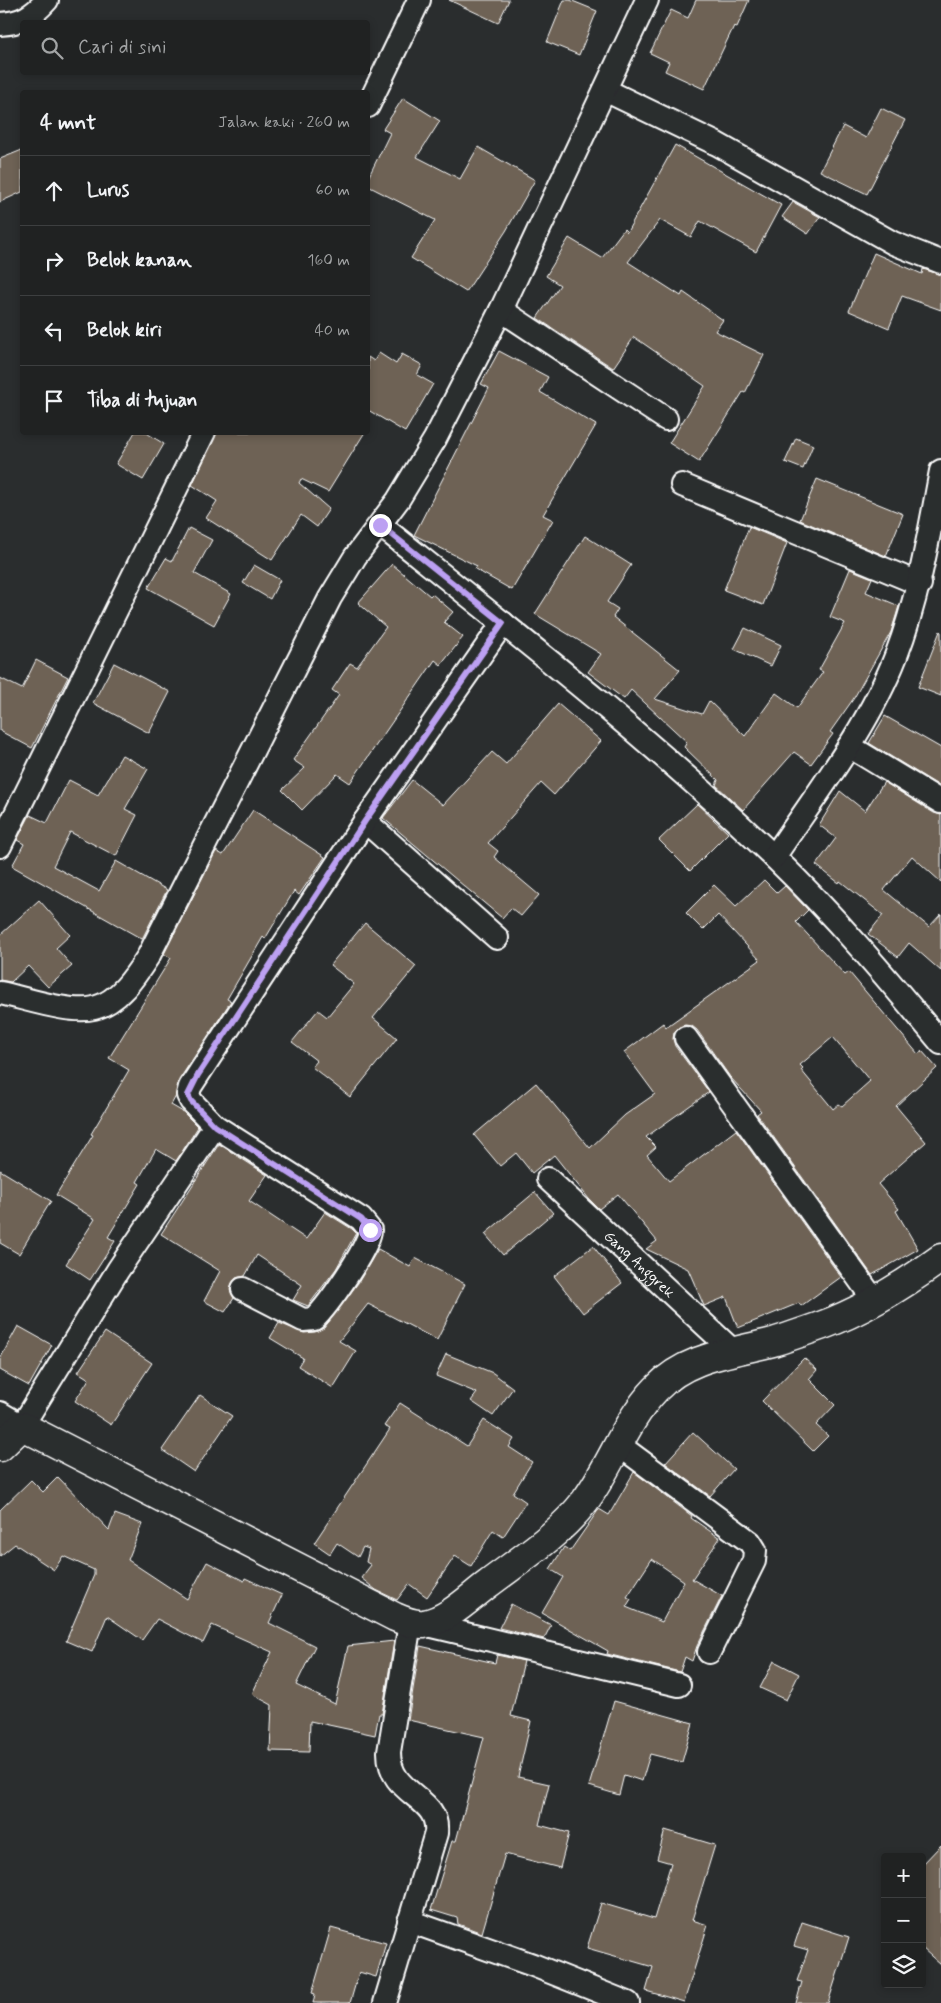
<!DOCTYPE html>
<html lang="id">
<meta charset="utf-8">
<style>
:root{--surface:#202222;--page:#282a2a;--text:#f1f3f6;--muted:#a2a4a5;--line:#3d3f40}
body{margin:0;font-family:Mynerve,sans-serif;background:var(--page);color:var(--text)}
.controls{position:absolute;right:15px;bottom:15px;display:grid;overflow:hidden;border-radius:5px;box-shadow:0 2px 8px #0003}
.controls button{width:45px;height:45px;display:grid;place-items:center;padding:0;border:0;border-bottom:1px solid var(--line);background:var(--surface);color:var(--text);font:25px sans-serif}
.stop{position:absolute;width:15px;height:15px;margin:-11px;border:4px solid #bca0f2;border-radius:50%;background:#fff}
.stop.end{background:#bca0f2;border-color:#fff;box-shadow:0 1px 5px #0008}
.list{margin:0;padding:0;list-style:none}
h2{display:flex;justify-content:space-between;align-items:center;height:65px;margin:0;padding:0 20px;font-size:21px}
h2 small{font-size:16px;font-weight:400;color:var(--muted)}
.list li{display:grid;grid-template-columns:32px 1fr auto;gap:15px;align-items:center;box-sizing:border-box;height:70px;padding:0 20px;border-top:1px solid var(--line)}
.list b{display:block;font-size:19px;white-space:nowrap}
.list em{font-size:16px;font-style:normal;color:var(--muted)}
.icon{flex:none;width:28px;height:28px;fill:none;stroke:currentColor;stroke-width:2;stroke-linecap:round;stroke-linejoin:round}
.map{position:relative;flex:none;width:941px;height:2003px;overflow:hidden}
.search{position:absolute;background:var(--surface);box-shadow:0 2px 8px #0003;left:20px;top:20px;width:350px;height:55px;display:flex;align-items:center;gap:12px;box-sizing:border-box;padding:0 18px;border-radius:5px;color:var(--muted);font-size:19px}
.panel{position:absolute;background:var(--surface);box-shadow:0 2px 8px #0003;left:20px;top:90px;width:350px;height:345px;border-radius:5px}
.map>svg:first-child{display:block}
.building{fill:#6e6254;stroke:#fff;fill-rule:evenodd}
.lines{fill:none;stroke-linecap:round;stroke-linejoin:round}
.street-casing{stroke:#fff;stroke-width:26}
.secondary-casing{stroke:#fff;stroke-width:31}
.street{stroke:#2a2d2e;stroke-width:22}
.secondary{stroke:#2a2d2e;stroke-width:28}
.route{stroke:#bca0f2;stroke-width:6}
.labels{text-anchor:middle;stroke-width:4.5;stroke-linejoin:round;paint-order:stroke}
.street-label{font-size:15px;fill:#fff;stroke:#2a2d2e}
</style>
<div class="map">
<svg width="941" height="2003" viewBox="0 0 941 2003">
<rect width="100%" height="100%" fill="#2a2d2e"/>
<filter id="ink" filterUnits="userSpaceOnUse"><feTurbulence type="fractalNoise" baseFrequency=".02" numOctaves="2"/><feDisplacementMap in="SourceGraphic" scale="10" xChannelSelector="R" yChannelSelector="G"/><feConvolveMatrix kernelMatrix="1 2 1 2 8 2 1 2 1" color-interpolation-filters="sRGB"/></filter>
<g filter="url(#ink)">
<g class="building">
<polygon points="449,0 509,0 498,23"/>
<polygon points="564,0 570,0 597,11 579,55 547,42"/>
<polygon points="696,0 749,0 737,27 734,26 704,89 665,71 669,62 650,53 671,10 688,18"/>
<polygon points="403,98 440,121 417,157 460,179 478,147 535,180 506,231 466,292 411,258 435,220 368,186 368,178 390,133 383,129"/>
<polygon points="881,108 905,120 867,194 820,171 843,126 866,138"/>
<polygon points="675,145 781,205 756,252 700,221 691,237 660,220 628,262 681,296 683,292 723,320 715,331 764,355 745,393 743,392 699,462 669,443 705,386 634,337 613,368 537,318 560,285 546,276 569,238 602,258 624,229 627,232"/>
<polygon points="22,150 22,192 0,202 0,159"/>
<polygon points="793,202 820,217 808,234 782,217"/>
<polygon points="874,253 922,274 923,269 941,275 941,310 902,296 889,328 849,311"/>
<polygon points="499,351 548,377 540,392 596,425 543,515 553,520 512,590 475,569 477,566 414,535 489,388 481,384"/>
<polygon points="379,353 396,364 402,354 422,365 417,375 433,384 405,432 368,410 368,357 374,361"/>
<polygon points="135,432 145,432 164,444 143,480 116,464"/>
<polygon points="217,432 365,432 328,492 301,479 299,483 329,509 317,527 301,515 272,560 206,518 217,501 192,485"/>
<polygon points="796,438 813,445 803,469 785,462"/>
<polygon points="817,479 903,514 886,556 800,520"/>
<polygon points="749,527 787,543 763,605 724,590"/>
<polygon points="189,528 212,540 194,573 231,594 214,625 148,588 166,558 172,561"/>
<polygon points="585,536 631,565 607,602 618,609 613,617 680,670 655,699 702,714 709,701 745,736 776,693 797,708 823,672 819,670 845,623 830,617 850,569 872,578 866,592 899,606 891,632 854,698 830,732 833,734 811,764 794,752 743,810 716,785 718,780 684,747 687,742 631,690 624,699 588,672 601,654 535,614"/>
<polygon points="392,564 430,596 432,594 453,612 444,622 463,637 441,665 435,660 350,783 337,774 302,810 282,790 305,768 293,760 339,695 332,690 350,663 357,667 386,627 358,603"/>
<polygon points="254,565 280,580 270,599 243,583"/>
<polygon points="745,628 781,645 771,666 734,649"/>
<polygon points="940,631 941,632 941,696 918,687"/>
<polygon points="36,660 68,677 32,748 0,731 0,678 22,689"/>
<polygon points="114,663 170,692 149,733 93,703"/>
<polygon points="558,704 601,741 554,795 541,783 488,843 498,851 494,857 539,895 521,916 511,908 502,918 383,818 412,780 443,805 492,752 506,764"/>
<polygon points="885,716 941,748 941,787 869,743"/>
<polygon points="122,755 148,769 125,809 137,815 116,856 70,832 53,866 99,891 116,861 167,890 142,939 12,866 24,844 17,840 30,815 47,823 69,780 98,795"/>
<polygon points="884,782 934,813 941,815 941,882 912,856 884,890 929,927 941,914 941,971 909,943 898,957 868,934 883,915 840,881 839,883 816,865 836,838 819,825 840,791 865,811"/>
<polygon points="697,804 728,833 690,871 659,840"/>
<polygon points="253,810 325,857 299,895 294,891 265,939 263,937 227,999 231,1001 179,1080 176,1096 171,1105 183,1112 198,1127 176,1161 156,1149 137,1182 140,1184 108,1237 115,1241 90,1280 66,1264 95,1219 56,1195 93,1135 91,1134 129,1070 109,1058 171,958 164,954 216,851 223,855"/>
<path d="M764 880 777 893 785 886 808 910 796 922 845 975 849 972 918 1054 922 1051 937 1068 896 1106 926 1142 878 1184 899 1209 896 1211 918 1249 872 1275 757 1114 761 1111 730 1077 697 1030 692 1026 685 1025 679 1027 674 1032 673 1039 675 1046 709 1092 646 1137 656 1147 647 1155 669 1181 736 1130 841 1277 801 1306 799 1303 738 1328 726 1297 704 1306 688 1269 646 1249 657 1241 618 1194 599 1209 589 1199 554 1155 532 1173 516 1153 500 1166 474 1135 536 1083 590 1148 625 1115 655 1094 624 1052 663 1023 666 1027 760 960 718 915 703 930 686 913 714 885 736 906ZM833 1037 870 1081 842 1106 839 1104 833 1109 801 1070 803 1068 800 1065Z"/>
<polygon points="39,900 70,935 56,948 72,966 48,987 28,966 11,982 0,980 0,935"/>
<polygon points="365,923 416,966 373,1018 397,1038 350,1097 312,1067 317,1061 292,1042 318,1010 327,1017 354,984 330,965"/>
<polygon points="219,1144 267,1175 249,1201 306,1239 325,1212 352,1229 356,1233 336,1269 308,1306 293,1300 302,1285 257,1255 245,1276 236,1278 232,1283 230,1290 234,1298 225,1312 204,1301 220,1271 161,1234"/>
<polygon points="0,1170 51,1201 19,1254 0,1243"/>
<polygon points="535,1192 553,1213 503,1255 485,1234"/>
<polygon points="593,1246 622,1283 583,1313 554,1276"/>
<polygon points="378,1249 410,1267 415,1258 465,1284 437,1340 368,1304 339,1341 356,1351 333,1388 298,1366 303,1358 270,1338 279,1323 304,1333 315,1332 324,1328 358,1283"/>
<polygon points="18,1326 52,1345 29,1386 0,1370 0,1359"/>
<polygon points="105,1332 152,1363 111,1425 75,1401 89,1379 78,1372"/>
<polygon points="446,1354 493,1373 513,1388 493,1416 471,1401 477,1393 436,1376"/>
<polygon points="804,1358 817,1370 809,1379 835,1405 816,1425 828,1436 813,1451 762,1401"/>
<polygon points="200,1395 232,1416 194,1472 162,1450"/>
<polygon points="400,1403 467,1446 484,1420 514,1439 509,1447 532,1462 513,1493 526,1502 503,1537 493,1530 471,1566 455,1556 427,1597 409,1584 397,1600 376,1590 361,1578 371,1565 366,1562 369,1549 363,1547 358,1557 337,1543 330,1554 314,1543 390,1429 384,1426"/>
<polygon points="693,1432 734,1469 710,1496 665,1463"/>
<path d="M634 1472 692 1516 691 1518 720 1538 692 1579 722 1596 697 1646 692 1661 685 1657 680 1672 607 1654 608 1651 542 1613 563 1577 550 1569 564 1547 570 1551 599 1509 609 1515ZM652 1559 684 1581 662 1622 626 1607 631 1599 627 1597Z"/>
<polygon points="58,1477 109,1530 115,1514 142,1524 128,1560 187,1599 207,1562 244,1581 245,1578 282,1595 269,1623 315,1646 296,1685 335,1704 348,1646 394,1641 382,1714 379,1714 375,1735 310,1721 309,1752 270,1751 272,1705 252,1694 272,1652 212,1625 203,1643 157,1619 142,1640 107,1616 92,1652 66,1641 94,1575 94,1570 63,1556 54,1570 15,1544 0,1556 0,1510 31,1480 43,1492"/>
<polygon points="511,1604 551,1625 544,1639 499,1628"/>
<polygon points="420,1646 495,1663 497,1655 524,1661 511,1716 531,1721 518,1777 549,1784 539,1825 569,1833 560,1868 505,1854 482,1933 458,1924 457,1918 431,1910 452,1841 456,1841 484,1737 408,1720"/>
<polygon points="774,1661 799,1674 786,1700 760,1688"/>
<polygon points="614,1701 693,1723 682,1762 650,1754 642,1781 624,1775 619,1795 589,1786"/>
<polygon points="665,1830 715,1845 692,1920 708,1925 684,2002 646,1991 653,1967 587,1948 601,1903 654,1919 671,1863 657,1859"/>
<polygon points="941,1845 941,1965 922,1948 922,1865"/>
<polygon points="802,1922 849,1937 828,2003 796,2003 802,1982 797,1981 808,1950 794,1946"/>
<polygon points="331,1928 386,1943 376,1977 359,1972 350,2003 313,2003 315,1994 312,1993"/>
</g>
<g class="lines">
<defs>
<g id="street">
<path d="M0 24C21 23 33 16 47 0"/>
<polyline points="605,90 717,144 893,243 941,262"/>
<polyline points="368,106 419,0"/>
<polyline points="501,310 666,419"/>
<polyline points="682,485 920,584"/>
<path d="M380 525C514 632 650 738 774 857 834 915 888 979 941 1043"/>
<polyline points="849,746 941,802"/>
<polyline points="365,821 497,938"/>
<polyline points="0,846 204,432"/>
<path d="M774 857C817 793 868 728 896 656 919 596 929 534 941 471"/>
<path d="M0 993C25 998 70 1014 94 1008 119 1002 136 975 149 955L330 598 355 557 398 500 435 439 501 310 647 0"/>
<polyline points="686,1038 874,1300"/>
<path d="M215 1126 361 1219 370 1230C370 1246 327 1307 314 1319L303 1320 243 1289"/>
<path id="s1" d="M548 1179 732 1350"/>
<polyline points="0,1413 22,1426 118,1270 215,1126 191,1101 188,1095 190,1087 365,821 503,623"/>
<polyline points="619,1445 750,1542 755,1550 754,1561 709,1652"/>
<polyline points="424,1624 679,1685"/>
<polyline points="409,1921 533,1965 628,2003"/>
<path d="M385 2003 436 1833C440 1795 389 1797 389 1752L410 1623"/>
</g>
<path id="secondary" d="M0 1447 22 1426 395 1617C404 1621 414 1625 424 1624 448 1620 469 1598 488 1584 521 1559 560 1534 585 1501 611 1466 625 1421 656 1389 687 1356 731 1353 773 1342 789 1337 806 1331 823 1325 864 1310 905 1284 941 1258"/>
</defs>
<use href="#street" class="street-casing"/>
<use href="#secondary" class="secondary-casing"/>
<use href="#street" class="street"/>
<use href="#secondary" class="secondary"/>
</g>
</g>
<g class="lines" filter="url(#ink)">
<polyline class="route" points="370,1230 361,1219 215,1126 191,1101 188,1095 198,1075 365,821 503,623 380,525"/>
</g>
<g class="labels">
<g class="street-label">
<text dy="5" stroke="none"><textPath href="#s1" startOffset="125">Gang Anggrek</textPath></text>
</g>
</g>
</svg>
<div class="controls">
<button>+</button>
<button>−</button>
<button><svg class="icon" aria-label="layers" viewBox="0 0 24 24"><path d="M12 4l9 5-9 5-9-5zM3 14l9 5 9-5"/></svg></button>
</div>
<div class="stop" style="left:370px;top:1230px"></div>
<div class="stop end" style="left:380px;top:525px"></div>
<div class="search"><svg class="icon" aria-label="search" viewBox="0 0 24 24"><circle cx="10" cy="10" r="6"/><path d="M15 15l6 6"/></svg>Cari di sini</div>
<section class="panel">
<h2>4 mnt<small>Jalan kaki · 260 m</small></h2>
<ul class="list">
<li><svg class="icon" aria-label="ahead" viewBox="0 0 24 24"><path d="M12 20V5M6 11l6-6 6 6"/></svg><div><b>Lurus</b></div><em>60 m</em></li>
<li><svg class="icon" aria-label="right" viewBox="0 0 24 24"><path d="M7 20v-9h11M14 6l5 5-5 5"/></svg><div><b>Belok kanan</b></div><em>160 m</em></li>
<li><svg class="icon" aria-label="left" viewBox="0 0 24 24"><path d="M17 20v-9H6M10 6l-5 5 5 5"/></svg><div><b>Belok kiri</b></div><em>40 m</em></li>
<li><svg class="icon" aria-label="arrive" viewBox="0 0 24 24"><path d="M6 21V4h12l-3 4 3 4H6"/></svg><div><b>Tiba di tujuan</b></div></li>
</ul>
</section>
</div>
